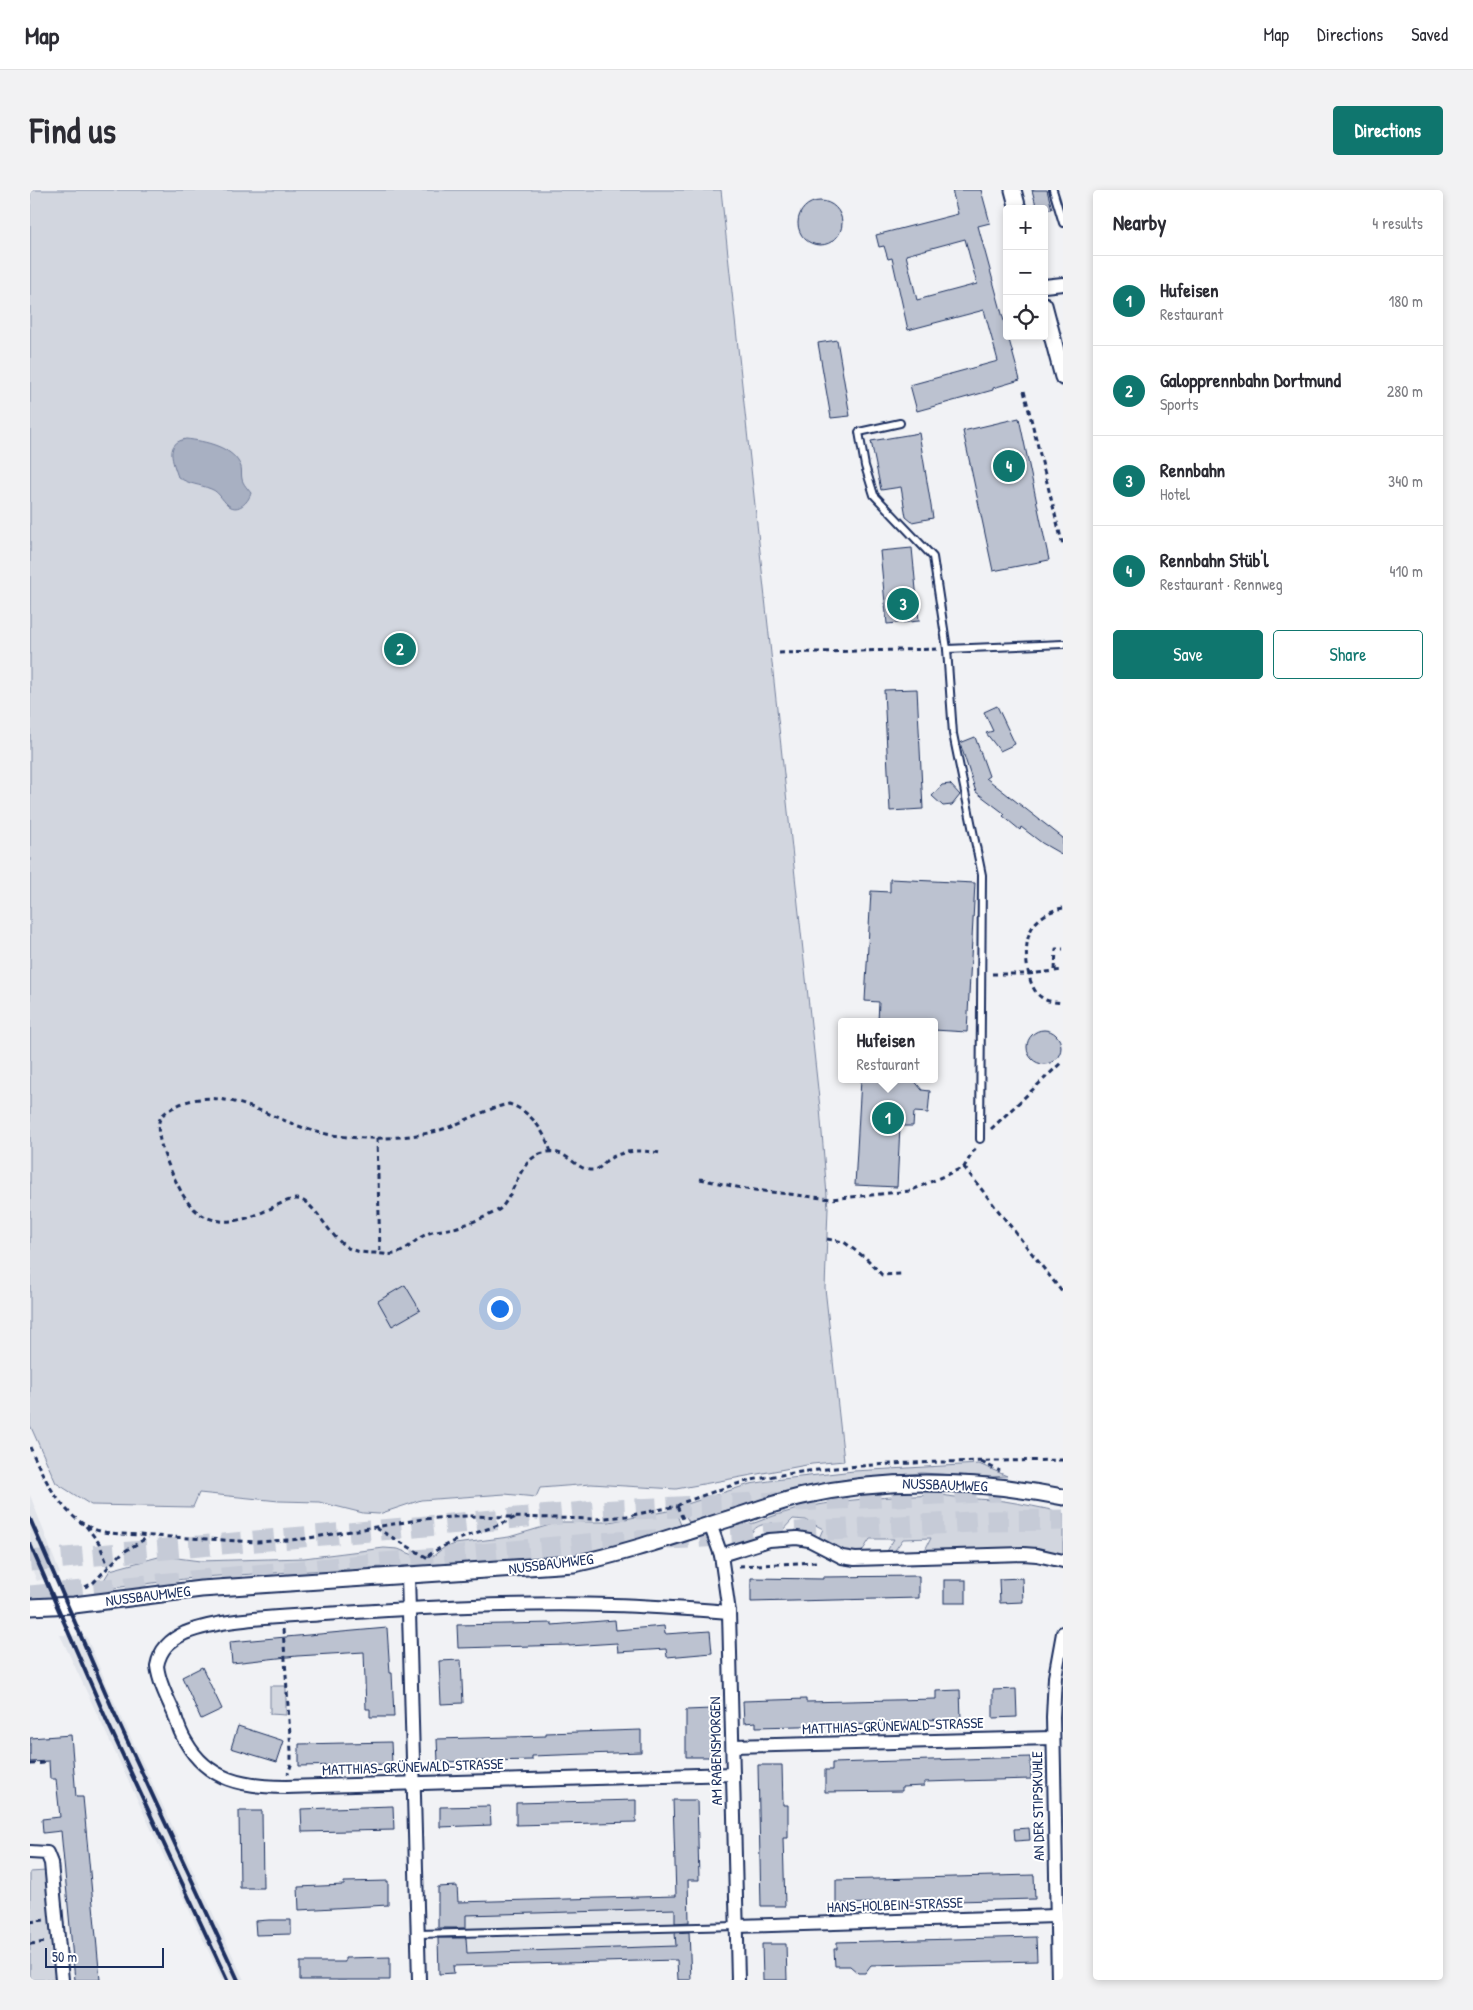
<!DOCTYPE html>
<meta charset="utf-8">
<style>
:root{--surface:#fff;--page:#f2f2f3;--text:#2b2b33;--muted:#7c7c81;--line:#e1e1e2;--accent:#0f766e}
body{margin:0;font-family:"Patrick Hand",sans-serif;background:var(--page);color:var(--text)}
.controls{position:absolute;right:15px;top:15px;display:grid;overflow:hidden;border-radius:5px;box-shadow:0 2px 8px #0003}
.controls button{width:45px;height:45px;display:grid;place-items:center;padding:0;border:0;border-bottom:1px solid var(--line);background:var(--surface);color:var(--text);font:25px sans-serif}
.scale{position:absolute;left:15px;bottom:12px;width:119px;box-sizing:border-box;padding-left:5px;border:2px solid #1b2f5e;border-top:0;font-size:14px;line-height:18px;white-space:nowrap;color:#1b2f5e;-webkit-text-stroke:4px #fff;paint-order:stroke}
.you{position:absolute;left:469px;top:1118px;width:18px;height:18px;margin:-12px;border:4px solid #fff;border-radius:50%;background:#1a73e8;box-shadow:0 0 0 8px #1a73e833}
.badge{display:grid;place-items:center;width:32px;height:32px;border-radius:50%;background:var(--accent);color:#fff;font-size:16px;font-weight:700}
.pin{position:absolute;translate:-50% -50%;border:2px solid #fff;box-shadow:0 1px 5px #0006}
.popup{position:absolute;left:808px;top:828px;width:100px;height:65px;box-sizing:border-box;display:grid;place-content:center;border-radius:5px;background:var(--surface);filter:drop-shadow(0 1px 4px #0005);font-size:16px;white-space:nowrap;color:var(--muted)}
.popup b{font-size:19px;color:var(--text)}
.popup::after{content:'';position:absolute;left:50%;top:100%;margin-left:-10px;border:10px solid transparent;border-top-color:var(--surface)}
.list{margin:0;padding:0;list-style:none}
h2{display:flex;justify-content:space-between;align-items:center;height:65px;margin:0;padding:0 20px;font-size:21px}
h2 small{font-size:16px;font-weight:400;color:var(--muted)}
.list li{display:grid;grid-template-columns:32px 1fr auto;gap:15px;align-items:center;box-sizing:border-box;height:90px;padding:0 20px;border-top:1px solid var(--line)}
.list b{display:block;font-size:19px;white-space:nowrap}
.list p{margin:0;font-size:16px;white-space:nowrap;color:var(--muted)}
.list em{font-size:16px;font-style:normal;color:var(--muted)}
.actions{display:flex;gap:10px;padding:15px 20px}
.actions a{flex:1;padding:11px 0;border:1px solid var(--accent);border-radius:5px;text-align:center;font-size:18px;color:var(--accent)}
.actions .main{background:var(--accent);color:#fff}
.icon{flex:none;width:28px;height:28px;fill:none;stroke:currentColor;stroke-width:2;stroke-linecap:round;stroke-linejoin:round}
.map{position:relative;flex:none;width:1033px;height:1790px;overflow:hidden;border-radius:5px}
header{display:flex;align-items:center;gap:30px;box-sizing:border-box;height:70px;padding:0 25px;background:var(--surface);border-bottom:1px solid var(--line)}
header strong{font-size:24px}
nav{display:flex;gap:28px;margin-inline-start:auto;font-size:18px}
.intro{display:flex;align-items:center;justify-content:space-between;box-sizing:border-box;height:120px;padding:0 30px}
h1{margin:0;font-size:35px}
.button{padding:12px 22px;border-radius:5px;background:var(--accent);color:#fff;font-size:18px;font-weight:700}
main{display:flex;gap:30px;padding:0 30px}
aside{flex:1;background:var(--surface);border-radius:5px;box-shadow:0 2px 8px #0003}
.map>svg:first-child{display:block}
.built{fill:#e1e4ea}
.green{fill:#d2d6df;stroke:#76829e}
.water{fill:#a8b0c2;stroke:#707c9a}
.building{fill:#bcc2d0;stroke:#1b2f5e;fill-rule:evenodd}
.lines{fill:none;stroke-linecap:round;stroke-linejoin:round}
.trunk-tunnel{stroke:#c6cbd7;stroke-width:21;stroke-dasharray:21 11;stroke-linecap:butt}
.service-casing{stroke:#1b2f5e;stroke-width:10}
.minor-casing{stroke:#1b2f5e;stroke-width:16}
.tertiary-casing{stroke:#1b2f5e;stroke-width:19}
.path{stroke:#1b2f5e;stroke-width:3;stroke-dasharray:5 4;stroke-linecap:butt}
.service{stroke:#fff;stroke-width:6}
.minor{stroke:#fff;stroke-width:12}
.tertiary{stroke:#fff;stroke-width:15}
.rail{stroke:#1b2f5e;stroke-width:4}
.labels{text-anchor:middle;stroke-width:4;stroke-linejoin:round;paint-order:stroke}
.street-label{font-size:15px;fill:#1b2f5e;stroke:#fff}
</style>
<header>
<strong>Map</strong>
<nav><a>Map</a><a>Directions</a><a>Saved</a></nav>
</header>
<div class="intro"><h1>Find us</h1><a class="button">Directions</a></div>
<main>
<div class="map">
<svg width="1033" height="1790" viewBox="0 0 1033 1790">
<rect width="100%" height="100%" fill="#f1f2f5"/>
<filter id="ink" filterUnits="userSpaceOnUse"><feTurbulence type="fractalNoise" baseFrequency=".02" numOctaves="2"/><feDisplacementMap in="SourceGraphic" scale="10" xChannelSelector="R" yChannelSelector="G"/><feConvolveMatrix kernelMatrix="1 2 1 2 8 2 1 2 1" color-interpolation-filters="sRGB"/></filter>
<g filter="url(#ink)">
<g class="built">
<polygon points="0,1305 30,1384 7,1391 0,1374"/>
<polygon points="30,1445 56,1446 83,1509 214,1790 192,1790"/>
<polygon points="427,1696 428,1712 659,1705 661,1769 424,1776 424,1783 409,1784 408,1697"/>
</g>
<g class="green">
<polygon points="0,0 691,0 790,918 798,1018 795,1098 814,1271 782,1274 646,1299 561,1294 510,1298 506,1307 475,1304 391,1310 349,1324 333,1323 289,1312 249,1311 169,1303 163,1317 61,1315 26,1293 0,1235"/>
<polygon points="949,1274 977,1286 960,1287 892,1283 818,1289 758,1301 659,1332 652,1319 654,1315 720,1294 752,1289 824,1281"/>
<path d="M912 1305C933 1309 953 1309 974 1311 993 1314 1012 1318 1031 1322L1033 1323V1364L1016 1361 894 1362 901 1348 873 1349 863 1363H856L864 1349H840L831 1363 816 1362 789 1348 793 1339 776 1330 763 1329 749 1344 740 1345 743 1333C725 1335 724 1338 715 1353L703 1357C704 1351 704 1344 709 1339 713 1335 722 1334 727 1332 784 1309 851 1307 912 1305Z"/>
<polygon points="638,1321 647,1325 651,1335 584,1357 547,1365 522,1368 403,1376 402,1367 412,1359 425,1354 479,1347 530,1332 579,1332"/>
<polygon points="354,1358 368,1359 391,1368 390,1375 170,1387 68,1400 80,1380 132,1366 170,1371 274,1368"/>
<polygon points="240,1496 256,1496 256,1525 240,1524"/>
<polygon points="16,1681 27,1790 0,1790 0,1682"/>
</g>
<path class="water" d="M156 249C175 251 204 257 211 277 212 281 211 285 212 289 213 294 218 299 221 303 219 311 210 321 201 317 193 313 190 302 181 299 169 294 160 295 148 287 143 272 134 253 156 249Z"/>
<g class="building">
<path d="M922 0H951L960 33 948 36 990 190 963 198V200L887 221 880 195 968 171 954 120 878 140 862 68 858 69 854 56 849 57 846 45 928 24ZM935 49 947 94 887 110 876 65Z"/>
<polygon points="1002,0 1017,0 1022,19 1007,19"/>
<circle cx="790" cy="33" r="22"/>
<polygon points="807,150 820,226 801,228 788,153"/>
<polygon points="989,228 1019,370 963,381 933,241"/>
<polygon points="889,243 903,328 882,332 876,327 871,297 851,300 841,251"/>
<polygon points="882,358 889,431 857,434 850,361"/>
<polygon points="887,499 893,619 860,621 854,500"/>
<polygon points="967,516 985,554 970,561 956,543 963,541 954,522"/>
<polygon points="945,547 959,586 956,588 1033,648 1033,665 1012,653 991,637 990,640 973,626 975,624 946,602 930,553"/>
<polygon points="920,594 930,605 922,615 913,616 902,606 912,595"/>
<polygon points="860,689 945,693 937,842 904,840 904,832 848,832 849,812 835,811 841,701 860,702"/>
<circle cx="1014" cy="857" r="17"/>
<polygon points="831,889 883,889 892,900 900,901 898,923 884,922 883,936 870,936 867,997 825,995"/>
<polygon points="375,1095 390,1120 362,1136 348,1111"/>
<polygon points="889,1386 889,1408 721,1412 721,1388 793,1389 793,1387"/>
<polygon points="992,1388 993,1412 970,1413 969,1389"/>
<rect x="914" y="1390" width="22" height="23"/>
<polygon points="585,1430 586,1440 634,1436 635,1444 680,1441 682,1463 637,1467 636,1459 588,1462 587,1453 539,1456 539,1455 428,1458 427,1435 522,1433 522,1435"/>
<polygon points="357,1438 360,1483 362,1483 364,1527 340,1527 340,1519 336,1519 334,1462 267,1466 202,1473 200,1452"/>
<polygon points="431,1470 433,1513 411,1514 409,1471"/>
<polygon points="172,1477 192,1519 171,1529 152,1487"/>
<polygon points="986,1499 987,1527 963,1528 963,1500"/>
<polygon points="930,1500 931,1529 892,1530 892,1533 726,1537 726,1532 714,1533 713,1511 776,1509 776,1512 906,1509 906,1501"/>
<polygon points="682,1519 682,1567 656,1567 656,1520"/>
<polygon points="208,1536 254,1551 247,1572 201,1558"/>
<polygon points="611,1540 611,1562 502,1566 502,1570 408,1572 407,1549 516,1546 516,1543"/>
<polygon points="41,1545 46,1607 53,1607 70,1790 45,1790 31,1641 13,1643 12,1629 30,1627 26,1589 20,1589 19,1571 0,1572 0,1548"/>
<polygon points="361,1552 362,1574 269,1576 269,1554"/>
<polygon points="1000,1567 1001,1589 894,1592 894,1596 872,1597 872,1601 795,1602 795,1580 802,1580 802,1573"/>
<polygon points="728,1575 752,1575 753,1615 758,1615 758,1648 753,1648 755,1716 731,1716"/>
<polygon points="606,1610 606,1632 486,1635 486,1613"/>
<polygon points="643,1610 667,1610 669,1690 658,1690 659,1732 645,1733 645,1719 436,1725 436,1738 408,1738 408,1697 427,1696 428,1712 646,1706"/>
<polygon points="363,1616 364,1640 272,1642 271,1619"/>
<polygon points="460,1616 461,1635 410,1637 410,1617"/>
<polygon points="209,1621 232,1621 233,1698 210,1698"/>
<polygon points="999,1638 1000,1650 985,1651 984,1639"/>
<polygon points="1004,1685 1005,1709 806,1714 806,1690"/>
<polygon points="358,1691 358,1715 269,1720 268,1697 314,1695 314,1692"/>
<polygon points="239,1730 261,1730 261,1744 226,1745 225,1731"/>
<polygon points="659,1742 661,1790 648,1790 647,1770 423,1776 424,1783 409,1784 408,1748 436,1748 437,1763 646,1756 645,1743"/>
<polygon points="1006,1747 1007,1771 841,1775 835,1783 828,1783 820,1776 805,1776 804,1759 807,1759 807,1752"/>
<polygon points="732,1754 756,1754 757,1790 733,1790"/>
<polygon points="360,1767 360,1790 270,1790 270,1772 315,1772 315,1768"/>
</g>
<g class="lines">
<g class="trunk-tunnel">
<polyline points="0,1371 566,1321 970,1301"/>
<polyline points="0,1406 568,1353 959,1331 1033,1330"/>
</g>
<defs>
<g id="service">
<polyline points="1023,0 1033,33"/>
<polyline points="870,233 829,242 835,276 844,305 903,367 917,459 1033,454"/>
<polyline points="917,459 923,544 952,685 950,949"/>
<polyline points="388,1744 707,1736"/>
</g>
<g id="minor">
<polyline points="1014,96 1033,94"/>
<polyline points="680,1334 691,1365 699,1422 708,1790"/>
<polyline points="691,1365 739,1350 767,1348 779,1350 812,1367 825,1369 993,1364 1007,1365 1033,1371"/>
<polyline points="378,1385 389,1790"/>
<path d="M699 1422C660 1419 621 1416 582 1415 487 1412 388 1418 294 1424 254 1427 191 1428 155 1443 140 1450 130 1459 127 1476 129 1492 137 1508 144 1523 147 1533 150 1543 156 1552 178 1591 215 1597 256 1597L703 1584"/>
<polyline points="703,1556 1023,1548"/>
<polyline points="0,1662 17,1663 21,1673 32,1790"/>
<polyline points="707,1736 1025,1726"/>
<polyline points="1028,1790 1023,1527 1025,1487 1033,1443"/>
</g>
<g id="tertiary">
<polyline points="983,0 988,19"/>
<polyline points="1014,115 1033,187"/>
<path d="M0 1417 44 1415 171 1399 544 1374C600 1362 653 1343 708 1326 729 1319 751 1311 773 1306 860 1287 946 1290 1033 1307"/>
</g>
</defs>
<use href="#service" class="service-casing"/>
<use href="#minor" class="minor-casing"/>
<use href="#tertiary" class="tertiary-casing"/>
<g class="path">
<polyline points="994,201 1033,356"/>
<polyline points="749,463 908,459"/>
<path d="M1033 718C1020 720 1005 729 1000 742 993 757 996 797 1011 807 1017 812 1025 812 1033 813"/>
<polyline points="1025,780 1026,759 1033,759"/>
<polyline points="962,784 998,784 1033,780"/>
<polyline points="961,939 1033,871"/>
<polyline points="347,948 350,1064"/>
<path d="M521 962C514 941 501 921 479 914 454 919 432 934 407 941 388 946 357 949 337 948 322 948 306 946 291 943 258 935 228 916 195 910 180 907 165 908 150 914 143 918 134 921 130 929 122 946 145 990 153 1005 172 1037 202 1036 233 1022 243 1018 254 1010 266 1009 284 1008 299 1049 320 1059 328 1062 336 1063 345 1063 351 1064 359 1065 365 1064 377 1061 384 1050 395 1045 404 1040 415 1040 424 1038 433 1036 465 1024 471 1018 486 1002 489 969 513 963 537 956 545 982 564 980 570 979 572 975 576 971 593 959 611 960 630 963"/>
<polyline points="934,977 1033,1103"/>
<polyline points="670,989 716,999 801,1009 880,1001 934,977 946,957"/>
<polyline points="797,1049 814,1052 838,1070 852,1085 872,1084"/>
<path d="M0 1257C11 1283 30 1322 57 1336 67 1342 80 1343 91 1344L227 1352 273 1349 393 1329 437 1326 566 1329 597 1326 647 1316 654 1312C676 1305 699 1295 722 1290 824 1270 930 1272 1033 1270"/>
<polyline points="951,1272 970,1281"/>
<polyline points="647,1316 653,1329"/>
<polyline points="56,1336 69,1353 78,1376"/>
<polyline points="346,1338 398,1368"/>
<path d="M398 1366C424 1346 457 1342 486 1327"/>
<polyline points="709,1376 788,1372"/>
<polyline points="55,1397 63,1393 92,1363 118,1347"/>
<polyline points="253,1439 261,1561 261,1575 258,1584"/>
<polyline points="0,1574 16,1573"/>
<polyline points="0,1732 14,1730"/>
<polyline points="0,1754 17,1752"/>
</g>
<use href="#service" class="service"/>
<use href="#minor" class="minor"/>
<use href="#tertiary" class="tertiary"/>
<g class="rail">
<polyline points="0,1329 83,1520 208,1790"/>
<polyline points="0,1354 77,1531 197,1790"/>
</g>
</g>
</g>
<g class="labels">
<g class="street-label">
<text transform="translate(915 1295) rotate(2)" y="5">NUSSBAUMWEG</text>
<text transform="translate(521 1374) rotate(-7)" y="5">NUSSBAUMWEG</text>
<text transform="translate(118 1406) rotate(-7)" y="5">NUSSBAUMWEG</text>
<text transform="translate(863 1536) rotate(-2)" y="5">MATTHIAS-GRÜNEWALD-STRASSE</text>
<text transform="translate(686 1561) rotate(-91)" y="5">AM RABENSMORGEN</text>
<text transform="translate(383 1577) rotate(-2)" y="5">MATTHIAS-GRÜNEWALD-STRASSE</text>
<text transform="translate(1008 1616) rotate(-91)" y="5">AN DER STIPSKUHLE</text>
<text transform="translate(865 1715) rotate(-2)" y="5">HANS-HOLBEIN-STRASSE</text>
</g>
</g>
</svg>
<div class="controls">
<button>+</button>
<button>−</button>
<button><svg class="icon" aria-label="locate" viewBox="0 0 24 24"><circle cx="12" cy="12" r="6"/><path d="M12 2v4M12 18v4M2 12h4M18 12h4"/></svg></button>
</div>
<div class="scale">50 m</div>
<div class="you"></div>
<div class="pin badge" style="left:858px;top:928px">1</div>
<div class="popup"><b>Hufeisen</b>Restaurant</div>
<div class="pin badge" style="left:370px;top:459px">2</div>
<div class="pin badge" style="left:873px;top:414px">3</div>
<div class="pin badge" style="left:979px;top:276px">4</div>
</div>
<aside>
<h2>Nearby<small>4 results</small></h2>
<ul class="list">
<li><span class="badge">1</span><div><b>Hufeisen</b><p>Restaurant</p></div><em>180 m</em></li>
<li><span class="badge">2</span><div><b>Galopprennbahn Dortmund</b><p>Sports</p></div><em>280 m</em></li>
<li><span class="badge">3</span><div><b>Rennbahn</b><p>Hotel</p></div><em>340 m</em></li>
<li><span class="badge">4</span><div><b>Rennbahn Stüb'l</b><p>Restaurant · Rennweg</p></div><em>410 m</em></li>
</ul>
<div class="actions"><a class="main">Save</a><a>Share</a></div>
</aside>
</main>
